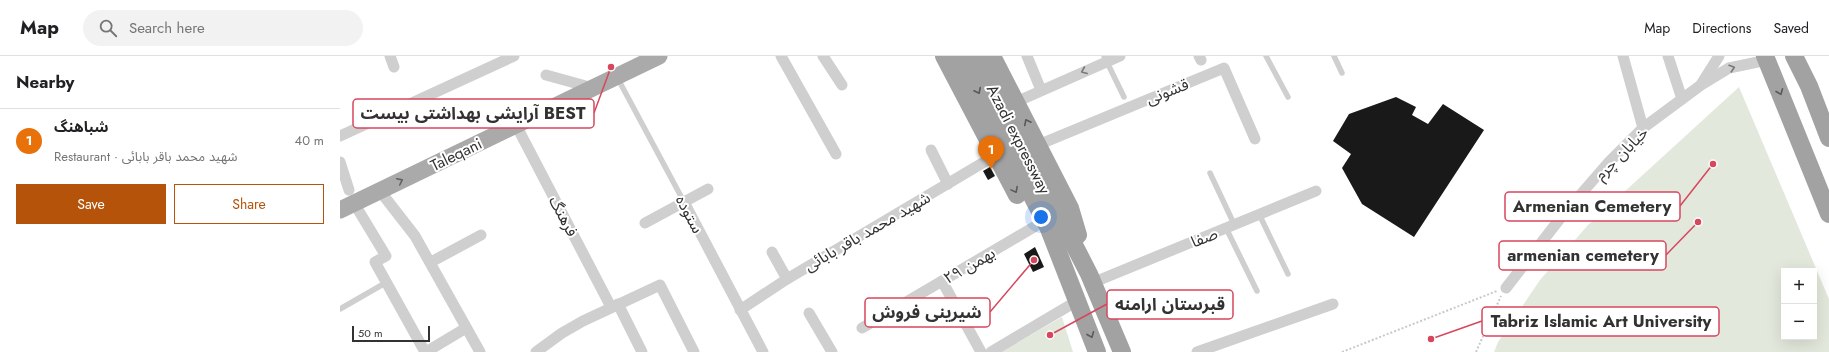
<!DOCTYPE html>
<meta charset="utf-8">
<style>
:root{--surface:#fff;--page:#f2f2f2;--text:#202124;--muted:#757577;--line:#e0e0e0;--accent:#b45309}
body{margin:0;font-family:Jost,"Noto Sans Arabic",sans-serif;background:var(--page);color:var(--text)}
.controls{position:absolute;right:12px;bottom:12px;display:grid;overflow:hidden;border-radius:0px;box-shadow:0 4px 16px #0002}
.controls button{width:36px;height:36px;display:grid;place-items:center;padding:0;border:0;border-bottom:1px solid var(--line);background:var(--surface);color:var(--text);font:20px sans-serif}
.scale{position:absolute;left:12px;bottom:10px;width:78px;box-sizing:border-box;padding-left:4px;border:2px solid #323232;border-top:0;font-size:11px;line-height:14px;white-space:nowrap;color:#323232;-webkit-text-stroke:3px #fff;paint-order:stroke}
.you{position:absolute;left:701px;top:161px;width:14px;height:14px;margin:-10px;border:3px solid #fff;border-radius:50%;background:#1a73e8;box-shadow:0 0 0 6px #1a73e833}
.badge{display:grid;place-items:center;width:26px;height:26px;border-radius:50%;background:var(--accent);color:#fff;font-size:13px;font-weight:700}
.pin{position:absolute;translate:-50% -33px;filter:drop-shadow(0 1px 2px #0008)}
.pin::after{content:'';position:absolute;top:21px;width:14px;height:12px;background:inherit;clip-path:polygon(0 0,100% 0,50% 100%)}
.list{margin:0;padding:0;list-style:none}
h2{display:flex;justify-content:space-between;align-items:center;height:52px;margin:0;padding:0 16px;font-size:17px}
h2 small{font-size:13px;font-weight:400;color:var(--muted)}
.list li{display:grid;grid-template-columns:26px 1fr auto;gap:12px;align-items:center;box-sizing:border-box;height:64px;padding:0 16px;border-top:1px solid var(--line)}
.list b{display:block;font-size:15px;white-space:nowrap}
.list p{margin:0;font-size:13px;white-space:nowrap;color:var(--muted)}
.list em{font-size:13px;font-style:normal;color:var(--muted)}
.actions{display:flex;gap:8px;padding:12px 16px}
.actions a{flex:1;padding:9px 0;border:1px solid var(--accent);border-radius:0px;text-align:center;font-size:14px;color:var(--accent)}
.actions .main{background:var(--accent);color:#fff}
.icon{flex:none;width:22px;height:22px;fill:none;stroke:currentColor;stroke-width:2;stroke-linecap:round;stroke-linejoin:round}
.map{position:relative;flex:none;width:1489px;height:296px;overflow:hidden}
header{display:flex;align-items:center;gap:24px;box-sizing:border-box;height:56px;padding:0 20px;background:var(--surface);border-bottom:1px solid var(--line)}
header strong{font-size:19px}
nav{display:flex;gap:22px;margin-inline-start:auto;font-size:14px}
.search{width:280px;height:36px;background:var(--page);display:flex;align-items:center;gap:10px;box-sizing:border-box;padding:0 14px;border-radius:22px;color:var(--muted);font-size:15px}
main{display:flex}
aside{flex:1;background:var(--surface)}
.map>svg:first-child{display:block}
.green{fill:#e3e8dc;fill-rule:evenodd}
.building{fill:#191919}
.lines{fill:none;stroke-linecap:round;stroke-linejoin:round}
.path{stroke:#c9c9c9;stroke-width:2;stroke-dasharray:2 2;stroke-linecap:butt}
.service{stroke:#cfcfcf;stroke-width:5.5}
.minor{stroke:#cfcfcf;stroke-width:11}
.primary{stroke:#aaa;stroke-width:17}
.trunk{stroke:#a2a2a2;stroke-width:18}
.oneway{stroke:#797979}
.oneway2{stroke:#595959}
.oneway3{stroke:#626262}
.labels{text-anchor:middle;stroke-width:4;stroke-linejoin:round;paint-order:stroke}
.street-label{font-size:16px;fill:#323232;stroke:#fff}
.leader{fill:none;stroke:#d6475e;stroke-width:1.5}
.callout-dot{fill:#d6475e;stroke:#fff;stroke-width:1.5}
.callout{fill:#fff;stroke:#d6475e;stroke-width:1.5}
.callout-label{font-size:17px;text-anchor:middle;font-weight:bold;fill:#323232}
</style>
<header>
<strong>Map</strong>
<div class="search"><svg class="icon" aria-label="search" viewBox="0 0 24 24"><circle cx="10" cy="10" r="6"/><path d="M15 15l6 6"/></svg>Search here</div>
<nav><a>Map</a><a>Directions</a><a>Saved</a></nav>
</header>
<main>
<aside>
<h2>Nearby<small></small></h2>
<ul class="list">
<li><span class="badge" style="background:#e8710a">1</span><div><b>شباهنگ</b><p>Restaurant · شهید محمد باقر بابائی</p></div><em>40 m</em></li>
</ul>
<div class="actions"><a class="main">Save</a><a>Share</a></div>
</aside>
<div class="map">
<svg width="1489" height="296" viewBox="0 0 1489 296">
<rect width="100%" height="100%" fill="#fff"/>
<g class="green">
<path d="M1399 31 1489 243V296H1154L1158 286 1200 224 1248 169ZM1444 215H1474V281H1444Z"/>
<polygon points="722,261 733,296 661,296"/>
</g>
<g class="building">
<polygon points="1056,41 1076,51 1072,59 1088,68 1103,48 1144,74 1074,181 1022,148 1002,112 1011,98 993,85 1009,58"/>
<polygon points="650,111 655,120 648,124 643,115"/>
<polygon points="695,191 704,211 693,216 684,198"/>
</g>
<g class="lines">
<g class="path">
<polyline points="1002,296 1157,235"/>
<polyline points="1136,296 1161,240"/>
</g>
<g class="service">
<polyline points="764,0 784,41"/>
<polyline points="926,0 948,41"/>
<polyline points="994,0 1002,17"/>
<polyline points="277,21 344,146"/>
<polyline points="870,117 894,168"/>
<polyline points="919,158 948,218"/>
<polyline points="886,172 917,235"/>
<polyline points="0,253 47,226"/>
</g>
<g class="minor">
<polyline points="50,0 54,11"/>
<polyline points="441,0 496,98"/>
<polyline points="483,0 502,29"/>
<polyline points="687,0 701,34"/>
<polyline points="859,0 861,4"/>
<polyline points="1283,0 1303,72"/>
<polyline points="1328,0 1342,43"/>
<polyline points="206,19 253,32"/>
<polyline points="1362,27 1379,0"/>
<polyline points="676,46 780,0"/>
<polyline points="176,69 271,251"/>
<polyline points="0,80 174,0"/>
<polyline points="698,89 884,12 915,83"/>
<polyline points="591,94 608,128"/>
<polyline points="0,106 9,134"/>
<polyline points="40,135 75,180 140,296"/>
<polyline points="344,146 423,296"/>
<polyline points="14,147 46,200 35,206 85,296"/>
<polyline points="305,167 368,133"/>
<polyline points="432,196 447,223"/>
<polyline points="91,206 141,179"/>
<polyline points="602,225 641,296"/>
<polyline points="752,227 976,135"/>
<polyline points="1166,232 1222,160 1268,107 1303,72 1361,29 1389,12 1427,4"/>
<polyline points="278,248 302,296"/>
<polyline points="400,254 447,223 656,99"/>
<polyline points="469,257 492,296"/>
<polyline points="522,272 694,171"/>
<polyline points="86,296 126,272"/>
<polyline points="196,296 222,277 243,265 320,229 354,296"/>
<polyline points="651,296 737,245"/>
<polyline points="857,296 993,248"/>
</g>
<polyline class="primary" points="0,154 319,0"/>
<g class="trunk">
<polyline points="604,0 677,139"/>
<polyline points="620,0 709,173 757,296"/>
<polyline points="637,0 749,218 782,296"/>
<polyline points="652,0 730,152 738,179"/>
<polyline points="1425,0 1489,158"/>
<polyline points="1454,0 1469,30 1489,82"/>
</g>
</g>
<defs><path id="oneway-chevron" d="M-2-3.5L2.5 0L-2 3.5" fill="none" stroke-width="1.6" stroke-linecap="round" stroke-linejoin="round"/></defs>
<g class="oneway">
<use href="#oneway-chevron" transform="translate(1392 12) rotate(-18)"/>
<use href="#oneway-chevron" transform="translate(744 15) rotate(157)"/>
</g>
<g class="oneway2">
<use href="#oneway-chevron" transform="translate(638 35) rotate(63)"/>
<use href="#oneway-chevron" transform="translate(1440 36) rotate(68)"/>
<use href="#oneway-chevron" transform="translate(687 66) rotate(-117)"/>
<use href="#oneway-chevron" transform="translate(675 134) rotate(62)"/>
<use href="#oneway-chevron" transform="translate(751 279) rotate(68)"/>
</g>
<use class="oneway3" href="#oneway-chevron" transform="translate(60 125) rotate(-26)"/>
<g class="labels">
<g class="street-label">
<text transform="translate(827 35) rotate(-22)" y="6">قشونی</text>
<text transform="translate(679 83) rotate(63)" y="6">Azadi expressway</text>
<text transform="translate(1281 97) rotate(-45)" y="6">خیابان چرم</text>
<text transform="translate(116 98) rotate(-26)" y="6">Taleqani</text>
<text transform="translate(350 158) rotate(62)" y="6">ستوده</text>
<text transform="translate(224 160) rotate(62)" y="6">فرهنگ</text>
<text transform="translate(527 175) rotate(-30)" y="6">شهید محمد باقر بابائی</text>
<text transform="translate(864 181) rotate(-22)" y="6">صفا</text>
<text transform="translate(629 209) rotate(-30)" y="6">۲۹ بهمن</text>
</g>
</g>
<path class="leader" d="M271 11L254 57M1373 108L1340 150M1358 166L1326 199M710 279L767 248M694 204L650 256M1091 283L1142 265"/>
<g class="callout-dot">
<circle cx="271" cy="11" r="4"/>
<circle cx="1373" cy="108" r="4"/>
<circle cx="1358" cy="166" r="4"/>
<circle cx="710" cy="279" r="4"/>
<circle cx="694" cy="204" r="4"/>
<circle cx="1091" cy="283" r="4"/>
</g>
<g class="callout">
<rect x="13" y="43" width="241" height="29" rx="4"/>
<rect x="1165" y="136" width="175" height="29" rx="4"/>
<rect x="1159" y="185" width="167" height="29" rx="4"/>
<rect x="767" y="234" width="126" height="29" rx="4"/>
<rect x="525" y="242" width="125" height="29" rx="4"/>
<rect x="1142" y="251" width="237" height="29" rx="4"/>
</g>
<g class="callout-label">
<text x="133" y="63">آرایشی بهداشتی بیست BEST</text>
<text x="1252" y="156">Armenian Cemetery</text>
<text x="1243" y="205">armenian cemetery</text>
<text x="830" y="254">قبرستان ارامنه</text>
<text x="587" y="262">شیرینی فروش</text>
<text x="1261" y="271">Tabriz Islamic Art University</text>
</g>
</svg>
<div class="controls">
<button>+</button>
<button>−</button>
</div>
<div class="scale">50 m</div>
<div class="you"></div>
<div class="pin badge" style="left:651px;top:113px;background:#e8710a">1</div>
</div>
</main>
